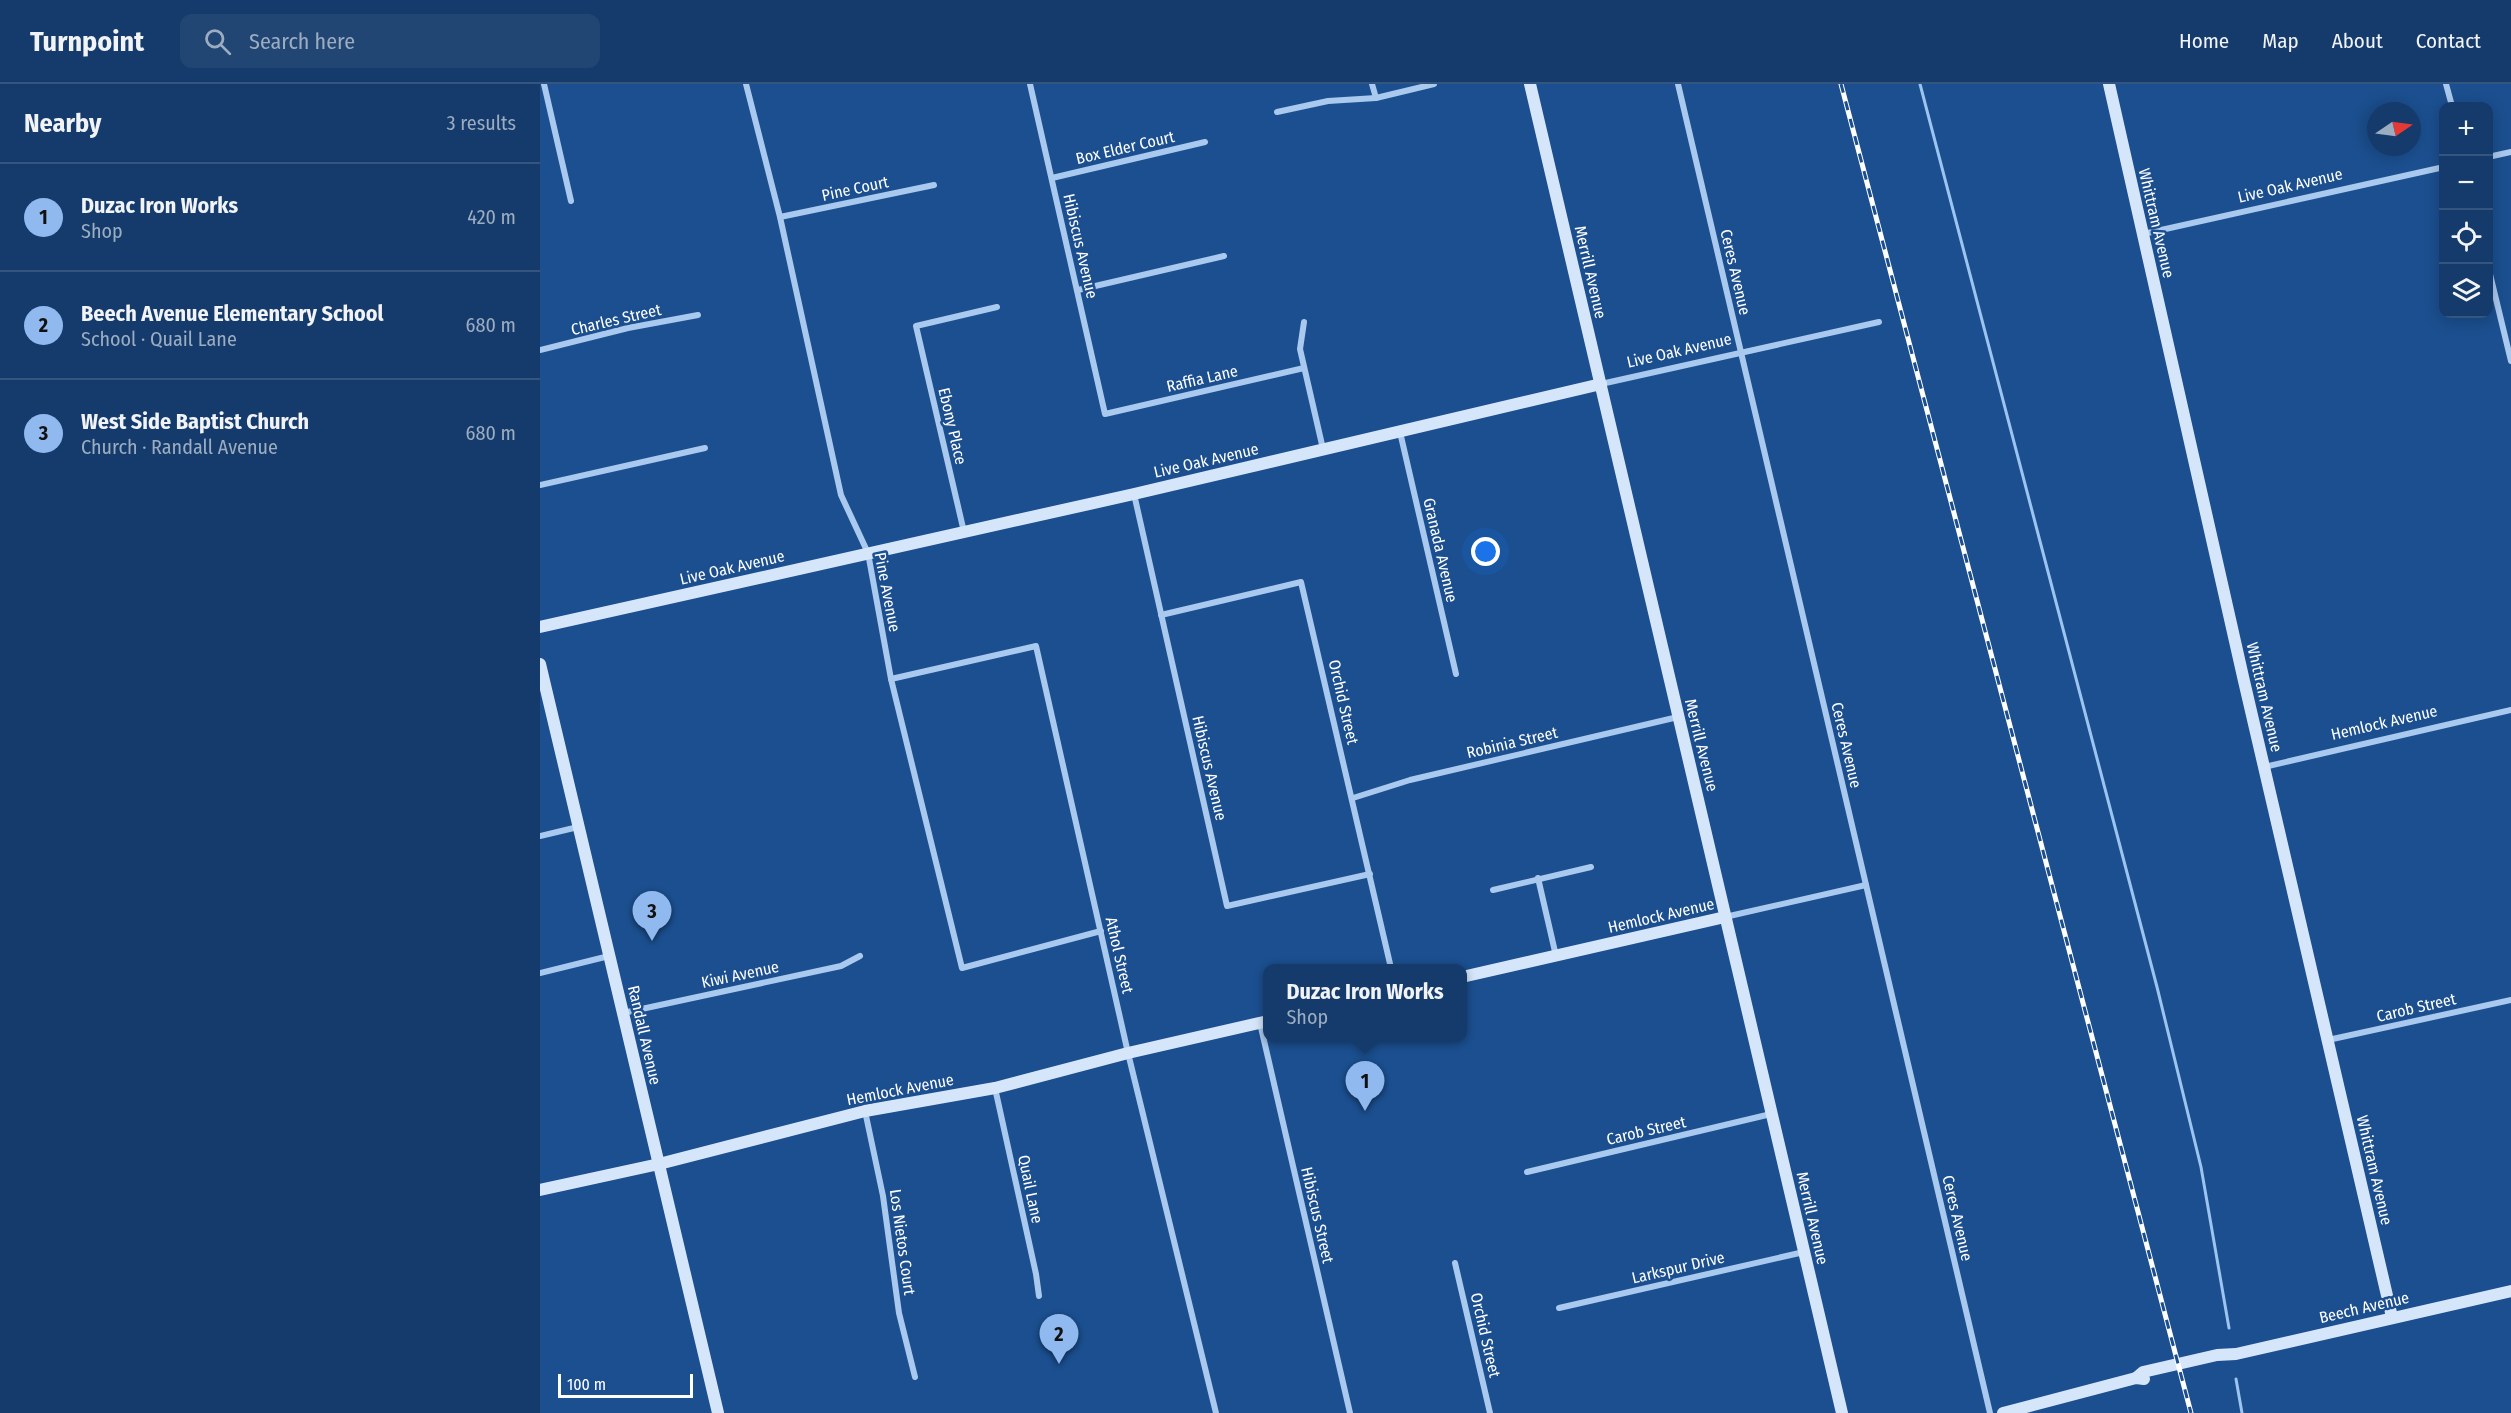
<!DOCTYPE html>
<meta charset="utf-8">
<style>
:root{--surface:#143b6b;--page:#214673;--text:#f1f3f6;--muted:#9dadc1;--line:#33557e;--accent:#90b9f0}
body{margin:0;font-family:"Fira Sans Condensed",sans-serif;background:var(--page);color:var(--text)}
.controls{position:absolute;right:18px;top:18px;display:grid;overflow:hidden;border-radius:12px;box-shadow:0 3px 15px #0003}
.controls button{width:54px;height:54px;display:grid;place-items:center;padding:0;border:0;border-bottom:2px solid var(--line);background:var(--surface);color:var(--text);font:30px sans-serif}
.compass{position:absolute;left:1827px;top:18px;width:54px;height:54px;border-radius:50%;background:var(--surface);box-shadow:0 3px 15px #0003;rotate:77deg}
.scale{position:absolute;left:18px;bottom:15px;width:135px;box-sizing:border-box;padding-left:6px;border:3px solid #fff;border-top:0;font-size:16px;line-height:21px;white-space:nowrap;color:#fff;-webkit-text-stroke:4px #1b4f8f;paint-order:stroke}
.you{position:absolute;left:946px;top:468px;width:21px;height:21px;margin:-15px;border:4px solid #fff;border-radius:50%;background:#1a73e8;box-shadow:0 0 0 9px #1a73e833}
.badge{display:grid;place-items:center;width:39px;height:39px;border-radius:50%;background:var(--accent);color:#111;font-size:20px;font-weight:700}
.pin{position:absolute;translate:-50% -50px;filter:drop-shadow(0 2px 3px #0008)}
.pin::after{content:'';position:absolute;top:32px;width:21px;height:18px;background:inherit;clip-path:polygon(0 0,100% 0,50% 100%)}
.popup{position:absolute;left:723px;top:880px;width:204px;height:78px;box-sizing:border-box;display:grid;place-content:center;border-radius:12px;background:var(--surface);filter:drop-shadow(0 2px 4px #0005);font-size:20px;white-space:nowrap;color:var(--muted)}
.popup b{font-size:22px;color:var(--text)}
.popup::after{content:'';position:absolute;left:50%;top:100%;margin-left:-12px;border:12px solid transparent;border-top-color:var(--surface)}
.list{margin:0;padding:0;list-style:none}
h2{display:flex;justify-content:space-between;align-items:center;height:78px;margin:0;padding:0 24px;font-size:26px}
h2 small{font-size:20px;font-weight:400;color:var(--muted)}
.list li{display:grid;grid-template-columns:39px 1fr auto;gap:18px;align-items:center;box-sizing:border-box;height:108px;padding:0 24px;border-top:2px solid var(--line)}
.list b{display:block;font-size:22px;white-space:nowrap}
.list p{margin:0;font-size:20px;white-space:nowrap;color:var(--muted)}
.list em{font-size:20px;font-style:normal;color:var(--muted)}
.icon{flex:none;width:33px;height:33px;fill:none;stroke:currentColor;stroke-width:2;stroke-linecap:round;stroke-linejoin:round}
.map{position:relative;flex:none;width:1971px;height:1329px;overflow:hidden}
header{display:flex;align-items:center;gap:36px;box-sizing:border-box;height:84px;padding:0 30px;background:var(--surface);border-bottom:2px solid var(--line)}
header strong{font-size:28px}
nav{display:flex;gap:33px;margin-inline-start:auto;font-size:21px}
.search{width:420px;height:54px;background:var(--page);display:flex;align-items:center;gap:15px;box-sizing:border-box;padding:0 21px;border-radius:12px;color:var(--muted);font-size:22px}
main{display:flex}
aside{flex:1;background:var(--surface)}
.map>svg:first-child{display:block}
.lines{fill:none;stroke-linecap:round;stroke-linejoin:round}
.stream{stroke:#9cc4f0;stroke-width:3}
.street{stroke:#a9c9ee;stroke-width:6}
.secondary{stroke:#d6e6fa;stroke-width:12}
.rail-casing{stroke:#fff;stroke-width:5}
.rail{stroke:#1b4f8f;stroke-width:3;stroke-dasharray:9;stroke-linecap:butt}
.labels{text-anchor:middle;stroke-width:5;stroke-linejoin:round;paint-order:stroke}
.street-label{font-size:16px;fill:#fff;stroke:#1b4f8f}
</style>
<header>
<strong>Turnpoint</strong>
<div class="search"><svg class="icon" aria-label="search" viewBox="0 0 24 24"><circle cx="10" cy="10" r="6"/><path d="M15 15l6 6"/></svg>Search here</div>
<nav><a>Home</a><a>Map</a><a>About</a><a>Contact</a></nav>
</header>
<main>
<aside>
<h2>Nearby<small>3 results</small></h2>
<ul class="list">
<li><span class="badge">1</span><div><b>Duzac Iron Works</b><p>Shop</p></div><em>420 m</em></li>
<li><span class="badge">2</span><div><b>Beech Avenue Elementary School</b><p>School · Quail Lane</p></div><em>680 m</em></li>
<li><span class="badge">3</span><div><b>West Side Baptist Church</b><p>Church · Randall Avenue</p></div><em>680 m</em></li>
</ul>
</aside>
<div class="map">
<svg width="1971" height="1329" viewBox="0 0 1971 1329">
<rect width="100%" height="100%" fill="#1b4f8f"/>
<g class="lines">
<g class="stream">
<polyline points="1380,0 1617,903 1661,1083 1689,1244"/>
<polyline points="1696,1295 1702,1329"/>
</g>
<g class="street">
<polyline points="4,0 31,117"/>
<polyline points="206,0 240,133 301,411 328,469 351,595 422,884 561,847"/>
<polyline points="490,0 565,330 764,284"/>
<polyline points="832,0 836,14"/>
<polyline points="1138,0 1450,1329"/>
<polyline points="1906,0 1912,22"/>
<polyline points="737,28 788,17 836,14 894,0"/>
<polyline points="1948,73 1971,68"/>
<polyline points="512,94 665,58"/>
<polyline points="240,133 394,101"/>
<polyline points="1603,150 1904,83"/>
<polyline points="1948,182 1971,277"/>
<polyline points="538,206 684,172"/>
<polyline points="764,238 760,265 783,365"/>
<polyline points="0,266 88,244 158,231"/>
<polyline points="1061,300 1339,238"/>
<polyline points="860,348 916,590"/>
<polyline points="0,401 165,364"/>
<polyline points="594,410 687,822 830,790"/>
<polyline points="424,448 376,242 457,223"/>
<polyline points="621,531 761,498 851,884"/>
<polyline points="351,595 496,562 588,969 676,1329"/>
<polyline points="1724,683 1971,626"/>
<polyline points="813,714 870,696 1138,633"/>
<polyline points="0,752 38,743"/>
<polyline points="998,794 1016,872"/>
<polyline points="953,806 1051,783"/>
<polyline points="1185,833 1326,801"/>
<polyline points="0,889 69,872"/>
<polyline points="83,929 301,882 320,872"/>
<polyline points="720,939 810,1329"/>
<polyline points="1788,956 1971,916"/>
<polyline points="455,1004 496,1190 499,1212"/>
<polyline points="325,1027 343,1112 359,1229 375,1293"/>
<polyline points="987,1088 1231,1030"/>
<polyline points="915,1179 950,1329"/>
<polyline points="1019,1224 1264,1168"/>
</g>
<g class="secondary">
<polyline points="990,0 1302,1329"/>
<polyline points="1569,0 1704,597 1852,1233"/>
<polyline points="0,543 594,410 1061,300"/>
<polyline points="0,580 178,1329"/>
<polyline points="922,893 1185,833"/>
<polyline points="0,1106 119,1080 325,1027 455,1004 588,969 728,937"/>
<polyline points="1596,1294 1603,1288 1677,1271 1696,1270 1971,1207"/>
<polyline points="1463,1329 1596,1294 1604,1295"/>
</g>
<defs>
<polyline id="rail" points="1301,0 1651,1329"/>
</defs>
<use href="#rail" class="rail-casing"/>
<use href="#rail" class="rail"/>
</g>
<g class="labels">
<g class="street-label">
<text transform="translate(585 63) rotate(-13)" y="6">Box Elder Court</text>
<text transform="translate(1750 101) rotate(-13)" y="6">Live Oak Avenue</text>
<text transform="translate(315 104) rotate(-12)" y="6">Pine Court</text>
<text transform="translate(1617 139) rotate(77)" y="6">Whittram Avenue</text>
<text transform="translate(541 162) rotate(77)" y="6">Hibiscus Avenue</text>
<text transform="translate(1051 188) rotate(77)" y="6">Merrill Avenue</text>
<text transform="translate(1196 188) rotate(77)" y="6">Ceres Avenue</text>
<text transform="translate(76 235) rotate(-13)" y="6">Charles Street</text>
<text transform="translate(1139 266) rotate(-13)" y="6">Live Oak Avenue</text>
<text transform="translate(662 294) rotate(-13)" y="6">Raffia Lane</text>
<text transform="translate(413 342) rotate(77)" y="6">Ebony Place</text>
<text transform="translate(666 376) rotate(-13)" y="6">Live Oak Avenue</text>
<text transform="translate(901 466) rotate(77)" y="6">Granada Avenue</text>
<text transform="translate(192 483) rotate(-13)" y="6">Live Oak Avenue</text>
<text transform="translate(348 508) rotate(79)" y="6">Pine Avenue</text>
<text transform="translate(1725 613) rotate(77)" y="6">Whittram Avenue</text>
<text transform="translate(804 618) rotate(77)" y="6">Orchid Street</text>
<text transform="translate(1844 638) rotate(-13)" y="6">Hemlock Avenue</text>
<text transform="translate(972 658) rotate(-13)" y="6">Robinia Street</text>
<text transform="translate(1162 661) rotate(76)" y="6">Merrill Avenue</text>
<text transform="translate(1307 661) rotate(77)" y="6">Ceres Avenue</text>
<text transform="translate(670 684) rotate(77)" y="6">Hibiscus Avenue</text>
<text transform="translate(1121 831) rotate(-13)" y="6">Hemlock Avenue</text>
<text transform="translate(580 871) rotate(77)" y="6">Athol Street</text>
<text transform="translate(200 890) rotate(-12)" y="6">Kiwi Avenue</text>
<text transform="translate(1876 923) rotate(-13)" y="6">Carob Street</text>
<text transform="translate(105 951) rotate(77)" y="6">Randall Avenue</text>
<text transform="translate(360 1005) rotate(-11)" y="6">Hemlock Avenue</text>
<text transform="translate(1106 1046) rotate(-13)" y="6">Carob Street</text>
<text transform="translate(1835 1086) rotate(77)" y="6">Whittram Avenue</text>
<text transform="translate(491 1105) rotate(78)" y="6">Quail Lane</text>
<text transform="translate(778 1131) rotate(77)" y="6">Hibiscus Street</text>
<text transform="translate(1273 1134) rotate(77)" y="6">Merrill Avenue</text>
<text transform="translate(1418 1134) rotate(77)" y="6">Ceres Avenue</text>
<text transform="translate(363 1158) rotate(82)" y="6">Los Nietos Court</text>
<text transform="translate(1138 1183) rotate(-13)" y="6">Larkspur Drive</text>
<text transform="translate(1824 1223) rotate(-13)" y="6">Beech Avenue</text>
<text transform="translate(946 1251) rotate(77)" y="6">Orchid Street</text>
</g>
</g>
</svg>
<div class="controls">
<button>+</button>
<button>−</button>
<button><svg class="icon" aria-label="locate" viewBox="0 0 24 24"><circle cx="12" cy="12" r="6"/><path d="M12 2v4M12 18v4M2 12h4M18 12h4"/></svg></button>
<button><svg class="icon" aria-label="layers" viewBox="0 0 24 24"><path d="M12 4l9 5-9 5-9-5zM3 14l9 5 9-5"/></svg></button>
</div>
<svg class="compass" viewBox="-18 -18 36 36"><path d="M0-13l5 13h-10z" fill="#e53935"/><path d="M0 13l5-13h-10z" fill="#9dadc1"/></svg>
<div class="scale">100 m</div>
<div class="you"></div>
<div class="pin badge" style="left:825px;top:1027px">1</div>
<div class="popup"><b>Duzac Iron Works</b>Shop</div>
<div class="pin badge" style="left:519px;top:1280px">2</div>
<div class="pin badge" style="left:112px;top:857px">3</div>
</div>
</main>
